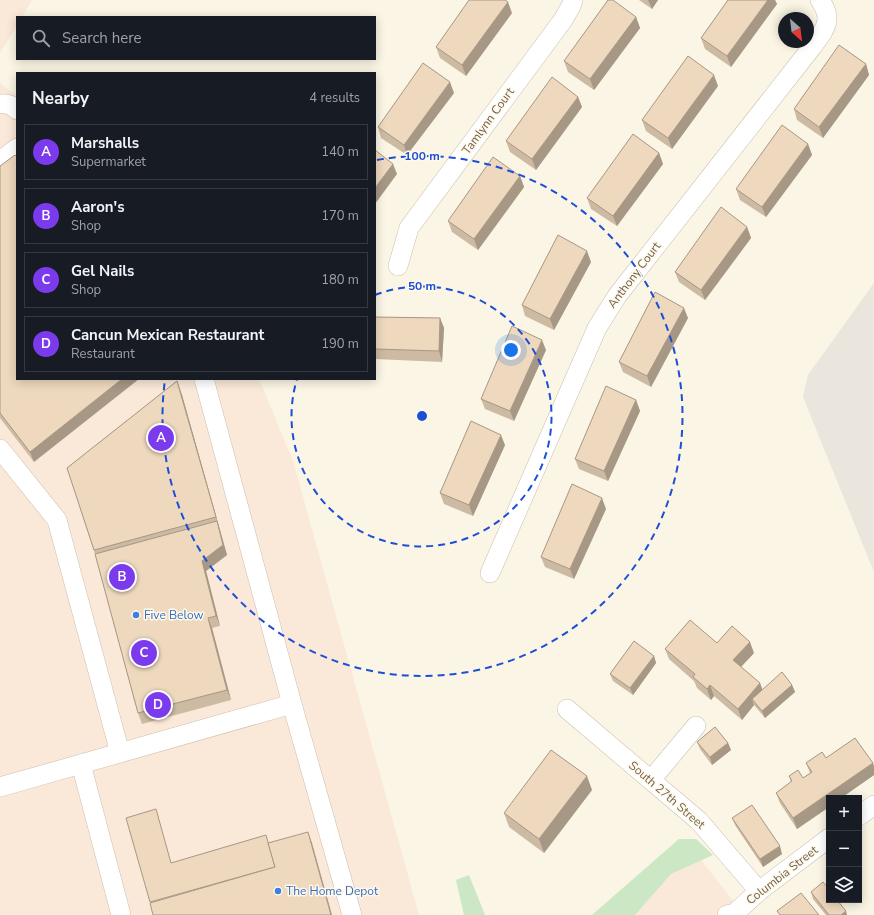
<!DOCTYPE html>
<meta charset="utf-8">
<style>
:root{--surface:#171b24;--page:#20242c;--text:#f1f3f6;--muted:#9ea1a6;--line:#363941;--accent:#7c3aed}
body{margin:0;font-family:"Nunito Sans",sans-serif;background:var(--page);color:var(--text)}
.controls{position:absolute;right:12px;bottom:12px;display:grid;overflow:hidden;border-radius:0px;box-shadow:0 2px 10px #0003}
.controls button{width:36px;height:36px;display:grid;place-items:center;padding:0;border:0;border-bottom:1px solid var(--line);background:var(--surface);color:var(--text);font:20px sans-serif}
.compass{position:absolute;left:778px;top:12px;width:36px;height:36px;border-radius:50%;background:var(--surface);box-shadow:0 2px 10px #0003;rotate:152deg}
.you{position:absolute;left:511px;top:350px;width:14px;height:14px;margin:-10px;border:3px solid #fff;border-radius:50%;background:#1a73e8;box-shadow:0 0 0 6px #1a73e833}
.badge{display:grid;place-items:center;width:26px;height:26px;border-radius:50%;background:var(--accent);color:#fff;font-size:13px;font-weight:700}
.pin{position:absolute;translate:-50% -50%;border:2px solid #fff;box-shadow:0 1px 4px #0006}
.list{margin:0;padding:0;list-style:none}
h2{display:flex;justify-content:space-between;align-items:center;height:52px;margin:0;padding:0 16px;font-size:17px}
h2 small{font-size:13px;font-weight:400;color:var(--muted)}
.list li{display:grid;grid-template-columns:26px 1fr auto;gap:12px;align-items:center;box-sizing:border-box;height:56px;margin:0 8px 8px;padding:0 8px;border:1px solid var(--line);border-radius:0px}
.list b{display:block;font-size:15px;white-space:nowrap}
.list p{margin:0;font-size:13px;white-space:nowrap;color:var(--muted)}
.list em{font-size:13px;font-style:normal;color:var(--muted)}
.icon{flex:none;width:22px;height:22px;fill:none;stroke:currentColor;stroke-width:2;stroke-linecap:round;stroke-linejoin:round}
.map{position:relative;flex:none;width:874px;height:915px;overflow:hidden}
.search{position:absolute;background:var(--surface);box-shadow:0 2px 10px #0003;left:16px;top:16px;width:360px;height:44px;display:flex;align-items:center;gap:10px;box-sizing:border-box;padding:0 14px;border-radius:0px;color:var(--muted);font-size:15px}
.panel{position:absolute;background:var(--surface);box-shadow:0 2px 10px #0003;left:16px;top:72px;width:360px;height:308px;border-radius:0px}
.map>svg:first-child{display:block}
.commercial{fill:#fae8d8}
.industrial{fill:#eae6de}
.green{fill:#cce7c4}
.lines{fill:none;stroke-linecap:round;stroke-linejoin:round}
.minor-casing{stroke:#cbbeab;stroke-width:20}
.minor{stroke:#fff;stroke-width:19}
.wall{fill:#cdbaa3}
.shaded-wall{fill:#a79785}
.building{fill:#eed8be;stroke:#a79785}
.ring{fill:none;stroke:#1d4ed8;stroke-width:2;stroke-dasharray:7 5}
.shop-dot{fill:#3f7fe0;stroke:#fef9ea;stroke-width:1.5}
.labels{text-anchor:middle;stroke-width:3;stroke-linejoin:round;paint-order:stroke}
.street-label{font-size:12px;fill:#715f4c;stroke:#fef9ea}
.shop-label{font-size:12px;fill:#366cbe;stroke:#fef9ea;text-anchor:start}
.centre{fill:#1d4ed8;stroke:#fef9ea;stroke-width:2}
.ring-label{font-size:12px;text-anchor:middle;font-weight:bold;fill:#1d4ed8;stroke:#fef9ea;stroke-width:3;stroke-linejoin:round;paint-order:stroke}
</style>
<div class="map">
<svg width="874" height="915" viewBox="0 0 874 915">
<rect width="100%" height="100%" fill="#faf5e4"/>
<g class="commercial">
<polygon points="0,0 32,0 22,17 17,17 17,25 0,53"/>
<polygon points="0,83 17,96 17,379 259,379 293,461 419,915 0,915"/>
<polygon points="701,860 744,915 635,915 671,874"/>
</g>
<polygon class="industrial" points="874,283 874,572 803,397 808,375"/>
<g class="green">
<polygon points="679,839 696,839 713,855 671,874 635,915 592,915"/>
<polygon points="469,875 485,915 464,915 456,880"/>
</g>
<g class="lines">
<defs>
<g id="minor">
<path d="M0 104C6 103 13 105 17 110"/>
<polyline points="0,161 17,148"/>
<polyline points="398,266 409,228 563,20 571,6 573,0"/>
<polyline points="204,379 292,704 352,915"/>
<polyline points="0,449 57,520 120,753"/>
<path d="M490 573 597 328 617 296 812 47C825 29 834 21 820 0"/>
<polyline points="567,709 699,821 759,891"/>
<polyline points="81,764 121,915"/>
<polyline points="651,780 696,726"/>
<polyline points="0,787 292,704"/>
<polyline points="859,816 874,805"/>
<polyline points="727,915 735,913 759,891 829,838"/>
</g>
</defs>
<use href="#minor" class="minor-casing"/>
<use href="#minor" class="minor"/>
</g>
<g class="wall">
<polygon points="639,0 658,0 652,9"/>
<polygon points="728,0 775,0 777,4 731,67 705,49 701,38"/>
<polygon points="512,13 466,76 440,58 436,47"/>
<polygon points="636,17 640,28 594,90 568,72 564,61"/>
<polygon points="866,64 869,75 823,138 797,120 794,109"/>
<polygon points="718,86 672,149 646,131 642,120"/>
<polygon points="454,93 407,155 381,138 378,127"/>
<polygon points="578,97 582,107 536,170 510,152 506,141"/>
<polygon points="808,144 812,155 766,217 740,200 736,189"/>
<polygon points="659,153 663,164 617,226 591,209 587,198"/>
<polygon points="0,166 34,462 0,418"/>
<polygon points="520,176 524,187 478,250 452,232 448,221"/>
<polygon points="747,227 751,238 705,300 679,282 675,272"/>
<polygon points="591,262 554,330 525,316 522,305"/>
<polygon points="375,317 440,318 444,328 442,362 375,359"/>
<polygon points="688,318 651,387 623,372 619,362"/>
<polygon points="546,350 514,421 485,409 481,399"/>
<polygon points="177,381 182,395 227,555 206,571 220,626 212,628 231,700 142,724 138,713 95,554 67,468"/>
<polygon points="636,400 640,411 608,481 579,469 575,459"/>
<polygon points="505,445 473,516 444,504 440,493"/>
<polygon points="606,509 574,579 545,567 541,557"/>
<polygon points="717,643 754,653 741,667 760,683 762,689 792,685 795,692 765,718 754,705 742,720 714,696 711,700 697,688 694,681 669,659 665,649"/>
<polygon points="654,656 656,663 633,695 613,681 610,674"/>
<polygon points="697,742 728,743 731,750 712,765 700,749"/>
<polygon points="826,758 873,763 874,767 874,775 841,798 829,798 829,807 797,829 780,803 776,793 791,782 789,776 803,778 810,773 806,763"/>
<polygon points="592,790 544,853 509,827 504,813"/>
<polygon points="732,818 782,854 763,867 735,825"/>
<polygon points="811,892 847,915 826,915 813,899"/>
</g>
<g class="shaded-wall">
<polygon points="648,0 658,0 652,9"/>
<polygon points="768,0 775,0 777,4 731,67 727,56"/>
<polygon points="508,2 512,13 466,76 462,65"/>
<polygon points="636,17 640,28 594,90 590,79"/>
<polygon points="866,64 869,75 823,138 819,127"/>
<polygon points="714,75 718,86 672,149 668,138"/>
<polygon points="450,82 454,93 407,155 404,145"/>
<polygon points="578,97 582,107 536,170 532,159"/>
<polygon points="808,144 812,155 766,217 762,207"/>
<polygon points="659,153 663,164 617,226 613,216"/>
<polygon points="393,164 397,174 375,204 375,188"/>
<polygon points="520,176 524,187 478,250 474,239"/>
<polygon points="747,227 751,238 705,300 701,290"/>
<polygon points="587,251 591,262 554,330 550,319"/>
<polygon points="684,308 688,318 651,387 647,376"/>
<polygon points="440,318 444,328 442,362 439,351"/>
<polygon points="542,340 546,350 514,421 510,411"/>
<polygon points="122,379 139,379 34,462 30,452"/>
<polygon points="177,381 182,395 227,555 206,571 220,626 216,616 202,561 217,521"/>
<polygon points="636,400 640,411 608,481 604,471"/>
<polygon points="501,435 505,445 473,516 469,505"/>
<polygon points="602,498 606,509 574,579 570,569"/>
<polygon points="208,618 212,628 231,700 227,690"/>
<polygon points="750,642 754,653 737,671 733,660"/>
<polygon points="654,656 656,663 633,695 630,688"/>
<polygon points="760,683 764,694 752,699 754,705 742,720 738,709"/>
<polygon points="710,685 714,696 711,700 707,689"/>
<polygon points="792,685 795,692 765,718 762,711"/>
<polygon points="728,743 731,750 712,765 710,757"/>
<polygon points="873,763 874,767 874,775 841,798 829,798 829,807 797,829 793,818"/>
<polygon points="587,776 592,790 544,853 539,839"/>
<polygon points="308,832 312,843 332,915 331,915"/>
<polygon points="780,846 782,854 763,867 760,859"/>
<polygon points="846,911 847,915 841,915"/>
</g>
<g class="building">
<polygon points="469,0 505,0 508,2 462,65 436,47"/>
<polygon points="608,0 613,0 636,17 590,79 564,61"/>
<polygon points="728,0 768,0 727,56 701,38"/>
<polygon points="839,45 866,64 819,127 794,109"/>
<polygon points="688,56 714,75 668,138 642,120"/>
<polygon points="423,63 450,82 404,145 378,127"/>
<polygon points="552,77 578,97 532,159 506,141"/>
<polygon points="782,125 808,144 762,207 736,189"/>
<polygon points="633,134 659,153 613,216 587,198"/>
<polygon points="375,150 393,164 375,188"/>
<polygon points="15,155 17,157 17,379 122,379 30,452 0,413 0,166"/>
<polygon points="493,157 520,176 474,239 448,221"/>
<polygon points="721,207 747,227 701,290 675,272"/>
<polygon points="558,235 587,251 550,319 522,305"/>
<polygon points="655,292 684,308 647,376 619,362"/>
<polygon points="375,317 440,318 439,351 375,349"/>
<polygon points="512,326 542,340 510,411 481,399"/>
<polygon points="177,381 216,517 94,550 67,468"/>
<polygon points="606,386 636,400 604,471 575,459"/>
<polygon points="471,421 501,435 469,505 440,493"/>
<polygon points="572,484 602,498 570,569 541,557"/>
<polygon points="217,521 223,545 202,561 216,616 208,618 227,690 138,713 95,554"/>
<polygon points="690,620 717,643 732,626 750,642 733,660 760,683 738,709 710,685 707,689 693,677 695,674 665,649"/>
<polygon points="634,641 654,656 630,688 610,674"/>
<polygon points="782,672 792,685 762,711 752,699"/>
<polygon points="715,727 728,743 710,757 697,742"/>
<polygon points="855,738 873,763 793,818 776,793 792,781 789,776 798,770 803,778 812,772 806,763 822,752 826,758"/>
<polygon points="551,750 587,776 539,839 504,813"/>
<polygon points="752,805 780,846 760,859 732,818"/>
<polygon points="156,809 171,863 266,835 275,867 150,902 126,818"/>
<polygon points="308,832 331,915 153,915 150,903 275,867 268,843"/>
<polygon points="823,882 829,889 829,900 837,900 846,911 841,915 829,915 811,892"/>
<polygon points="801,893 819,915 780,915 777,911"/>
</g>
<g class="ring">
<path d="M375 295A130 130 0 1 1 297 379"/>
<path d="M377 160A260 260 0 1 1 165 380"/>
</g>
<g class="shop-dot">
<circle cx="136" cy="615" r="4"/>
<circle cx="278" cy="891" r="4"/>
</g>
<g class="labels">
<g class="street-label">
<text transform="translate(488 121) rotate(-54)" y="4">Tamlynn Court</text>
<text transform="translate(634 275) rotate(-53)" y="4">Anthony Court</text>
<text transform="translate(667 795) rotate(41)" y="4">South 27th Street</text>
<text transform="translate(782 875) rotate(-38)" y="4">Columbia Street</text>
</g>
<g class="shop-label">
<text x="144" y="619">Five Below</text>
<text x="286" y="895">The Home Depot</text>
</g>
</g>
<circle cx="422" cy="416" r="6" class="centre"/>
<g class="ring-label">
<text x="422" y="160">100 m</text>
<text x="422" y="290">50 m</text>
</g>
</svg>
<div class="controls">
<button>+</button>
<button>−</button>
<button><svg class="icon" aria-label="layers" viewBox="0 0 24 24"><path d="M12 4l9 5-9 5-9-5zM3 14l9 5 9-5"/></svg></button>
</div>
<svg class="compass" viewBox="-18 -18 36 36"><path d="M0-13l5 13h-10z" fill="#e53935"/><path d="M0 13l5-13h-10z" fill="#9ea1a6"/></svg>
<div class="you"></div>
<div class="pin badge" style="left:161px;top:438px">A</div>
<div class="pin badge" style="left:122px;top:577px">B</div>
<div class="pin badge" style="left:144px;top:653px">C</div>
<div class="pin badge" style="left:158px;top:705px">D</div>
<div class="search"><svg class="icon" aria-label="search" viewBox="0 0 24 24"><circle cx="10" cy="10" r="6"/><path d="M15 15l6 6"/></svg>Search here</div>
<section class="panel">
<h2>Nearby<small>4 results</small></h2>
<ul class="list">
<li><span class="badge">A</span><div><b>Marshalls</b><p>Supermarket</p></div><em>140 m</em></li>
<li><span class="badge">B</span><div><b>Aaron's</b><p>Shop</p></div><em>170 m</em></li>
<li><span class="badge">C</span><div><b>Gel Nails</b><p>Shop</p></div><em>180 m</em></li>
<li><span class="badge">D</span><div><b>Cancun Mexican Restaurant</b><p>Restaurant</p></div><em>190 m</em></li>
</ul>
</section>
</div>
